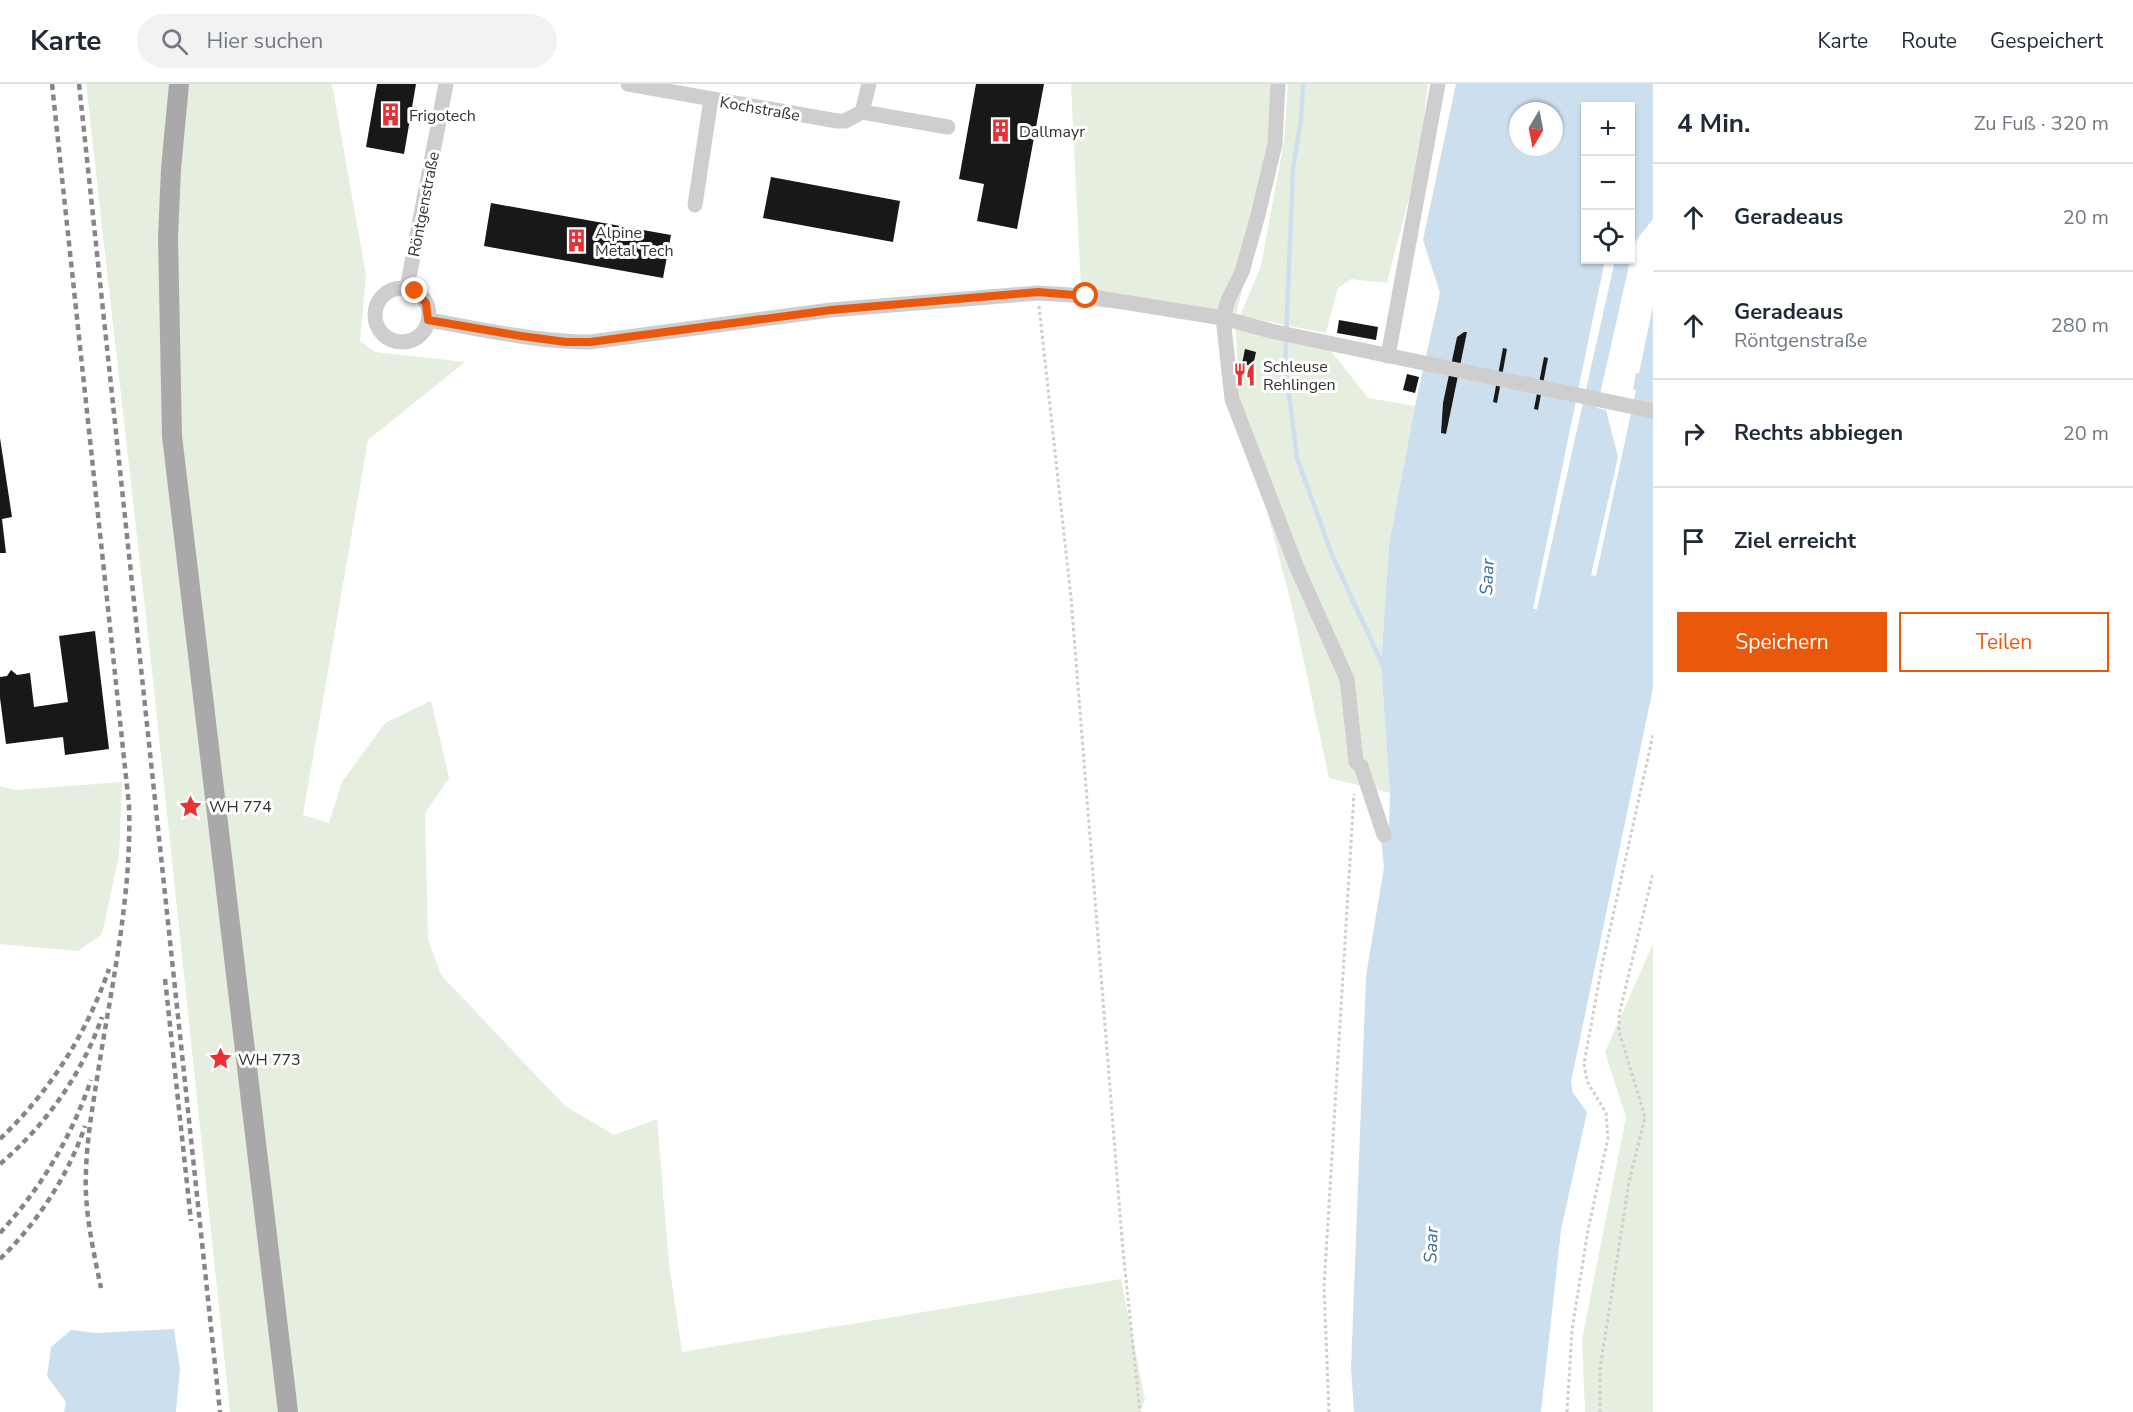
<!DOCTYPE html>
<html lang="de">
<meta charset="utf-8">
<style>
:root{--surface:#fff;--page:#f2f2f3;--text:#1f2937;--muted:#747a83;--line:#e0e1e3;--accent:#ea580c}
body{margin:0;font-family:"Nunito Sans",sans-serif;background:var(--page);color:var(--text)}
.controls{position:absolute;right:18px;top:18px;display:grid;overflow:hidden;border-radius:0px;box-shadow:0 2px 4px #0004}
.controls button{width:54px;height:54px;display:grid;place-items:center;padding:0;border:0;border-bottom:2px solid var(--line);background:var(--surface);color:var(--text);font:30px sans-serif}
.compass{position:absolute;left:1509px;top:18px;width:54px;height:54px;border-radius:50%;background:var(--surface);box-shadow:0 2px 4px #0004;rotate:190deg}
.stop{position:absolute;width:18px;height:18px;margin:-14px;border:4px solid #ea580c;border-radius:50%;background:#fff}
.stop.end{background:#ea580c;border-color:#fff;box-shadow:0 2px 6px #0008}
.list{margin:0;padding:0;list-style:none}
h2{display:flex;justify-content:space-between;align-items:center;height:78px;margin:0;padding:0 24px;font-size:26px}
h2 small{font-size:20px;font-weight:400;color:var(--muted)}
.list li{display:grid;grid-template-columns:39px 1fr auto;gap:18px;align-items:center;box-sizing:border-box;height:108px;padding:0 24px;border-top:2px solid var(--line)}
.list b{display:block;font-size:22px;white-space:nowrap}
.list p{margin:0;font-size:20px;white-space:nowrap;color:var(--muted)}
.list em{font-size:20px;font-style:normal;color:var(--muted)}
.actions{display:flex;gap:12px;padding:18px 24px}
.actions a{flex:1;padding:14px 0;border:2px solid var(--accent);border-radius:0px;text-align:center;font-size:21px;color:var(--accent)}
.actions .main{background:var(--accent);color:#fff}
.icon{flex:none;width:33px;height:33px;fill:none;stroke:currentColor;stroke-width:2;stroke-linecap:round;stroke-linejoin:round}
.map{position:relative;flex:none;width:1653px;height:1328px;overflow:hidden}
header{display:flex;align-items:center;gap:36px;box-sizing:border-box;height:84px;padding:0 30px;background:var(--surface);border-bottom:2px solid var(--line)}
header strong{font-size:28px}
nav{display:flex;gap:33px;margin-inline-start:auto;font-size:21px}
.search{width:420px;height:54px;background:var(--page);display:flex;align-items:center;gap:15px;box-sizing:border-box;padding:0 21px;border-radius:33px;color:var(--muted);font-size:22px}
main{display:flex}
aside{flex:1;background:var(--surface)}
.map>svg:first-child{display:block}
.green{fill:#e6eedf}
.water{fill:#cbdfee;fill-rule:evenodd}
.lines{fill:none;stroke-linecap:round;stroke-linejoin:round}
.stream{stroke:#cbdfee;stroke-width:4.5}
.building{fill:#181818}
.path{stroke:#cecece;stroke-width:3;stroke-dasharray:3 3;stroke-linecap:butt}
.minor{stroke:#cecece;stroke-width:15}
.major{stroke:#a9a9a9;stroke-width:20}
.rail{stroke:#868686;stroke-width:4.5;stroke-dasharray:6 4.5;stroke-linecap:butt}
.route{stroke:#ea580c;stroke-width:8}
.labels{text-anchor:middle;stroke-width:6;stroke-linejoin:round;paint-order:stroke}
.street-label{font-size:16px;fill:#313131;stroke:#fff}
.poi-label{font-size:16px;fill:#313131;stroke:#fff;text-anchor:start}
.water-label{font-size:18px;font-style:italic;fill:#3a6f98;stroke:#fff}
</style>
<header>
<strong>Karte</strong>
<div class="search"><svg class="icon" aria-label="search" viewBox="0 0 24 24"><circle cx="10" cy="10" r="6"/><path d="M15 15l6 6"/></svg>Hier suchen</div>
<nav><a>Karte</a><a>Route</a><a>Gespeichert</a></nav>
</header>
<main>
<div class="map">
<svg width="1653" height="1328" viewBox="0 0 1653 1328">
<rect width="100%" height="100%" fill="#fff"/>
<g class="green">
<polygon points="86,0 332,0 366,191 360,257 375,268 465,278 368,356 303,731 329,739 342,698 385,639 431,617 449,694 425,729 428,855 441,891 565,1022 614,1051 657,1035 669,1180 682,1268 1121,1195 1145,1316 1140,1328 230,1328 150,568"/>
<polygon points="1071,0 1276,0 1278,64 1235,234 1319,252 1368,314 1415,322 1389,460 1381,581 1390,709 1329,694 1293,527 1240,322 1235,234 1082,222"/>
<polygon points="1288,0 1428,0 1419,75 1387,199 1351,195 1338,204 1326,249 1240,232 1261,182 1284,57"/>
<polygon points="122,698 119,771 102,850 78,867 0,860 0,702 15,706"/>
<polygon points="1653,860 1653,1328 1585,1328 1582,1256 1626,1033 1605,968"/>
</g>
<g class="water">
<path d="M1456 0H1653V135L1634 159 1597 324 1606 326 1618 373 1591 491 1596 492 1636 306 1633 305 1636 289H1639L1653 222V604L1571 998 1573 1009 1587 1028 1561 1146 1541 1328H1354L1351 1284 1366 892 1384 783 1381 754 1389 750 1390 709 1381 581 1389 460 1415 322 1440 209 1423 156ZM1586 22H1630V176H1615L1537 525H1533L1605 176H1586ZM1518 27H1554V63H1518ZM1464 248H1467L1446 350 1441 349 1443 319 1457 253Z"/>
<polygon points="174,1245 180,1285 176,1328 64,1328 66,1318 47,1292 51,1263 71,1246 96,1249"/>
</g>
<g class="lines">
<polyline class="stream" points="1303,0 1301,36 1293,84 1285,279 1297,374 1332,471 1384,584"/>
</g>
<g class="building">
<polygon points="377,0 416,0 404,70 366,63"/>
<polygon points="976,0 1044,0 1017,145 977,137 984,100 959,95"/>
<polygon points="771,93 900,117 893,158 763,134"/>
<polygon points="491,119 671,151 663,194 484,162"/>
<polygon points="1339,236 1378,243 1376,256 1337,249"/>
<polygon points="1464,248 1467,248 1446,350 1441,349 1443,319 1457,253"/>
<polygon points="1503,264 1507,265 1497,319 1493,318"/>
<polygon points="1245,265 1256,268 1253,282 1242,280"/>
<polygon points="1544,273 1548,274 1538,326 1534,325"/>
<polygon points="1407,290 1419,293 1415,309 1403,306"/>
<polygon points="0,354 12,433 2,435 6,469 0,469"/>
<polygon points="95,547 109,665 65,671 63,653 6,660 0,614 0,593 7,592 11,586 17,591 30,589 34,623 68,618 59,552"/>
</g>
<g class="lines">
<g class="path">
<polyline points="1039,222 1071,514 1123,1167 1140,1328"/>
<polyline points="1329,1328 1324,1203 1354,710"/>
<polyline points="1567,1328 1572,1246 1588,1146 1608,1054 1606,1029 1587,997 1584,980 1602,881 1653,651"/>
<polyline points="1600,1328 1600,1285 1629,1098 1645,1033 1619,947 1619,931 1653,789"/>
</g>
<g class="minor">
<polyline points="628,0 837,37 845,37 862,28 869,0"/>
<polyline points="1278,0 1275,60 1258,131 1242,188 1228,216 1223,234 1232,315 1297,484 1347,595 1356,678 1361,682 1384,751"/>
<polyline points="862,28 948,43"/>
<polyline points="695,121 711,15"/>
<polyline points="407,204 446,0"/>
<circle cx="402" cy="231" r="27"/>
<path d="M428 236C482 245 536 258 590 258L831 226 1038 209 1086 212 1223 234 1271 247 1653 327"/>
<polyline points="1388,272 1438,0"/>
</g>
<polyline class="major" points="179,0 171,85 168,153 172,352 288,1328"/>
<g class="rail">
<path d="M52 0 129 721C132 811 112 899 98 988 93 1021 87 1053 86 1087 84 1126 93 1165 101 1204"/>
<polyline points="79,0 220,1328"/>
<polyline points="165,895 191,1137"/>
<path d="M0 1055C50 1007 86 951 109 885"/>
<path d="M0 1080C46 1041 82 990 102 933"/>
<path d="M0 1149C41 1104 71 1054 91 996"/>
<path d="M0 1175C38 1138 68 1092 85 1042"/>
</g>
</g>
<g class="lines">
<polyline class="route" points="415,207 426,219 428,236 521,252 566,258 590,258 831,226 1038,208 1086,212"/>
</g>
<defs>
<symbol id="building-bare" viewBox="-9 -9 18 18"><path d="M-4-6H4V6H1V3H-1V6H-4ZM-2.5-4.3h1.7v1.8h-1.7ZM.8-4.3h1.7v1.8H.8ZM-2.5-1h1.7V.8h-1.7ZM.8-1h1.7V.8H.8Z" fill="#ec2f33" stroke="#fff" stroke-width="2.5" paint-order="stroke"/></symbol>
<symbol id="restaurant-bare" viewBox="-9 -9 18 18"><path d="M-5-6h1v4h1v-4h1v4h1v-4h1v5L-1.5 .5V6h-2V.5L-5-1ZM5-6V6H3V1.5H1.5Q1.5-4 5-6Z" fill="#ec2f33" stroke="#fff" stroke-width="2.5" paint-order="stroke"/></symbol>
<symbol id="sight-bare" viewBox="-9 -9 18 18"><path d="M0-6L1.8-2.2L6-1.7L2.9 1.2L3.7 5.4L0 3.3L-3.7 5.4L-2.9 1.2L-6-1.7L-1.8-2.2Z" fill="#ec2f33" stroke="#fff" stroke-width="2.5" paint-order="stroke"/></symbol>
</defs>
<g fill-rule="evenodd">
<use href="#building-bare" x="374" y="14" width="33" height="33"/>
<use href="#building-bare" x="984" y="30" width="33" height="33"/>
<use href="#building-bare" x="560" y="140" width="33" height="33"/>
<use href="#restaurant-bare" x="1228" y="274" width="33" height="33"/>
<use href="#sight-bare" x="174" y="706" width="33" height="33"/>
<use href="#sight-bare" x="204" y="958" width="33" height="33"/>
</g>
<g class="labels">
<g class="street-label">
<text transform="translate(760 24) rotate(10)" y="6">Kochstraße</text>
<text transform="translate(423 120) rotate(-79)" y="6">Röntgenstraße</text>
</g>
<g class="poi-label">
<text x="409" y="37">Frigotech</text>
<text x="1019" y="53">Dallmayr</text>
<text x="595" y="154">Alpine<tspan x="595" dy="18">Metal Tech</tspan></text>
<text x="1263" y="288">Schleuse<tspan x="1263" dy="18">Rehlingen</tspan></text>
<text x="209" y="728">WH 774</text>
<text x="238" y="981">WH 773</text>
</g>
<g class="water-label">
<text transform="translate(1487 493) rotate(-87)" y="6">Saar</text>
<text transform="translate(1431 1161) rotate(-88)" y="6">Saar</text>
</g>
</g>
</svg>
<div class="controls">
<button>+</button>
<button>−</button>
<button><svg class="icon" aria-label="locate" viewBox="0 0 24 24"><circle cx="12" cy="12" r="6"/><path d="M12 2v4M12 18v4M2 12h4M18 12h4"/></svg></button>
</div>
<svg class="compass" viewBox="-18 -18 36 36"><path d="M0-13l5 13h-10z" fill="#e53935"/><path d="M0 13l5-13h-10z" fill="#747a83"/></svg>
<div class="stop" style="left:1086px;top:212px"></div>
<div class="stop end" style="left:415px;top:207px"></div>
</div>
<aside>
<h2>4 Min.<small>Zu Fuß · 320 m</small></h2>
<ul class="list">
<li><svg class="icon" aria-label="ahead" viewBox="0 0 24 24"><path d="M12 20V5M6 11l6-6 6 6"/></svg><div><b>Geradeaus</b></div><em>20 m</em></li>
<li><svg class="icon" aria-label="ahead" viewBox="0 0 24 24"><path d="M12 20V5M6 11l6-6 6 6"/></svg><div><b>Geradeaus</b><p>Röntgenstraße</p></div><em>280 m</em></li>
<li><svg class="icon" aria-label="right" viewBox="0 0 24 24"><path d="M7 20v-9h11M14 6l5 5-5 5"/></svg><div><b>Rechts abbiegen</b></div><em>20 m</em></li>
<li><svg class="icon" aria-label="arrive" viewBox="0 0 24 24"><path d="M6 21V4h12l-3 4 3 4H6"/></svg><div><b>Ziel erreicht</b></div></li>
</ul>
<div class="actions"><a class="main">Speichern</a><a>Teilen</a></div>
</aside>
</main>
